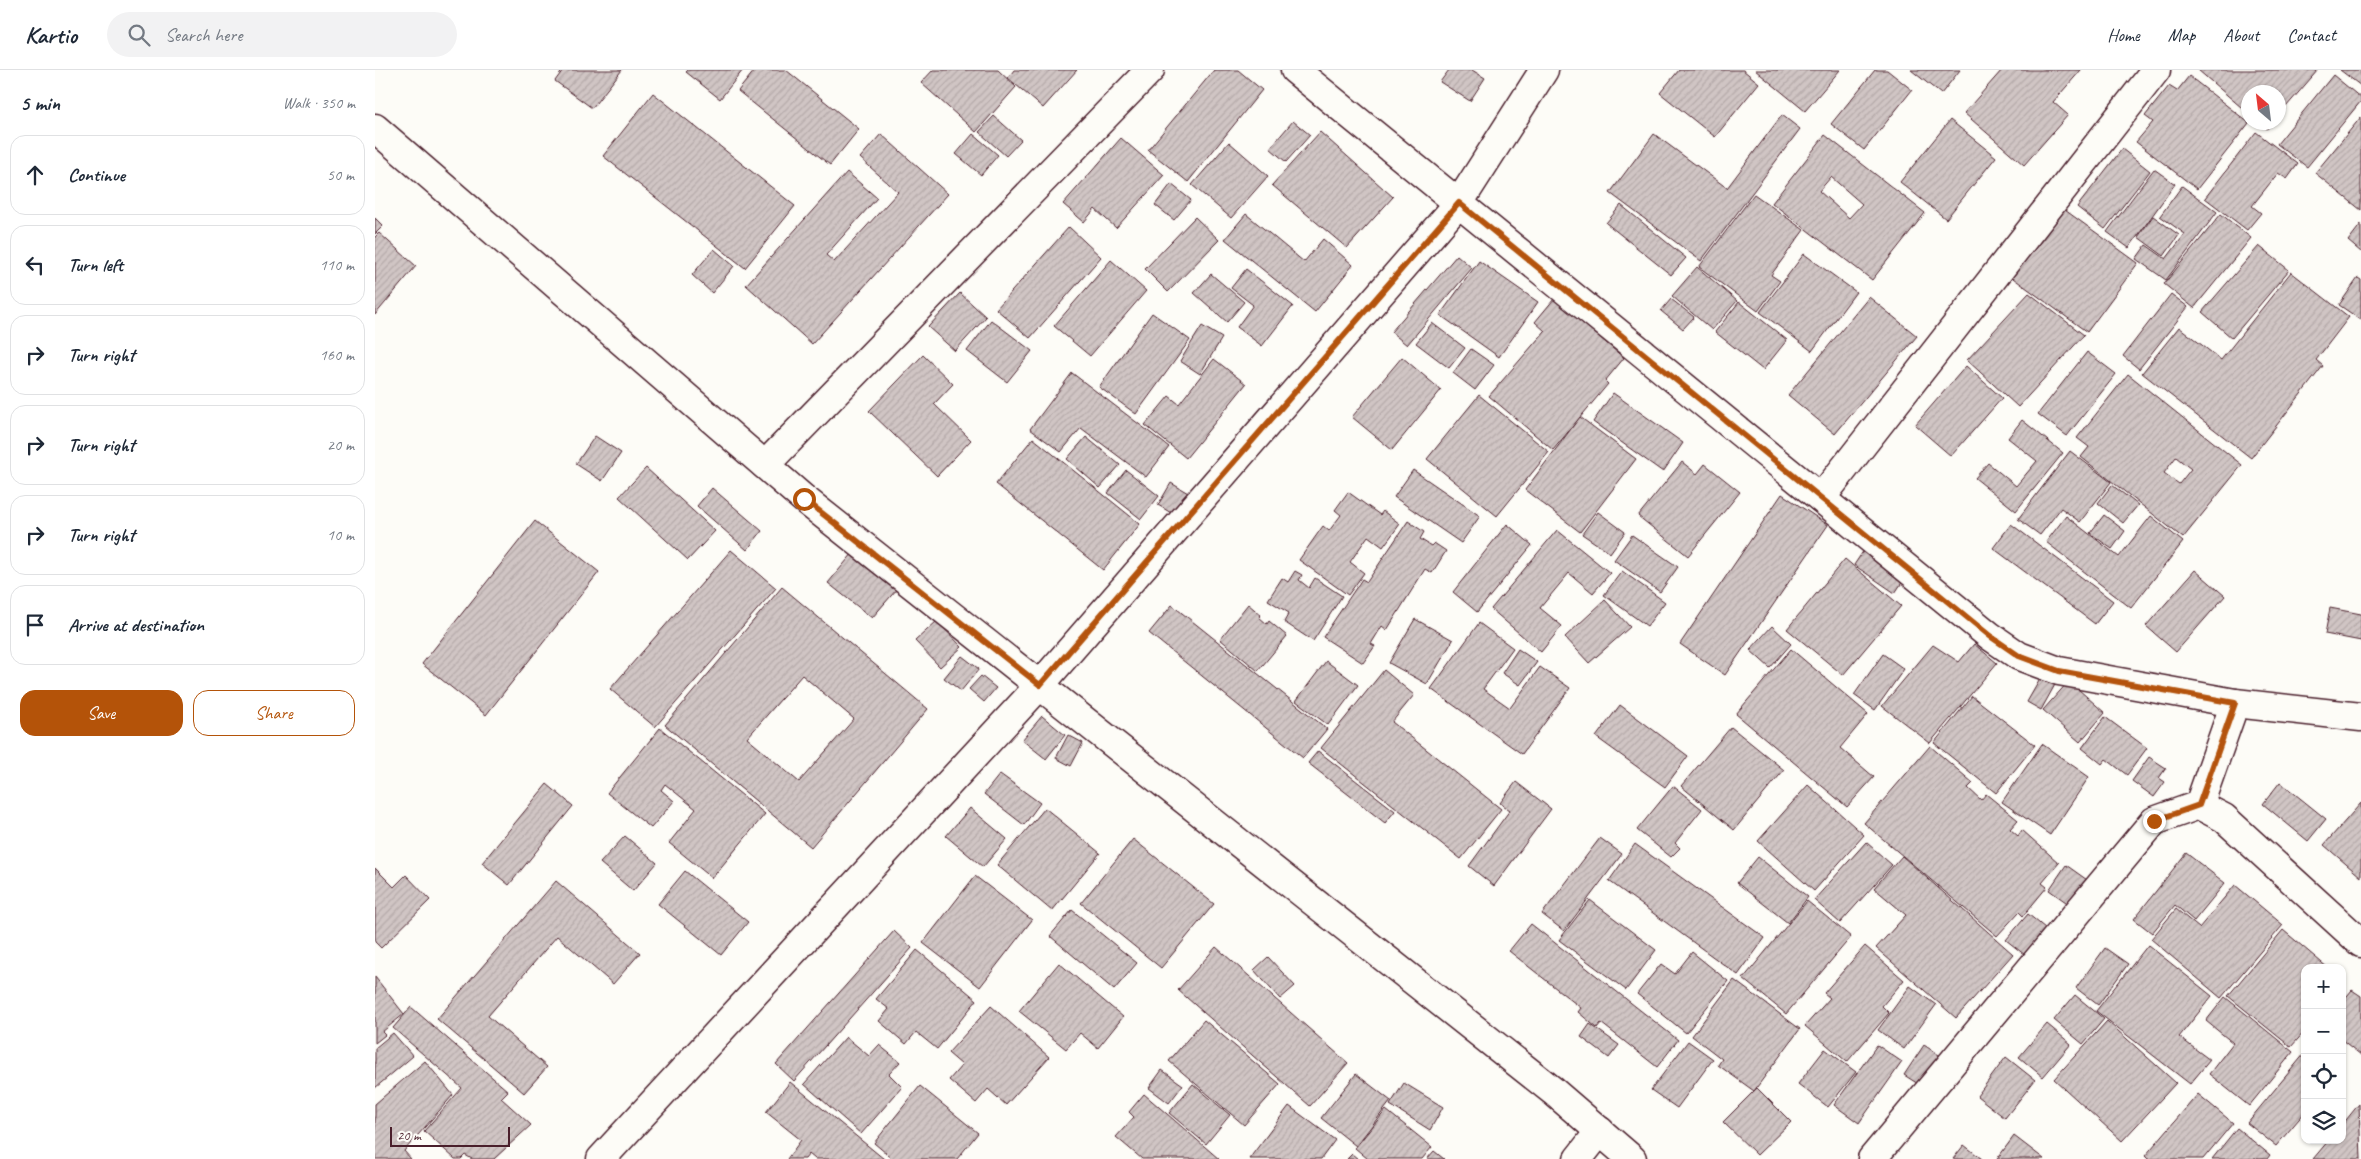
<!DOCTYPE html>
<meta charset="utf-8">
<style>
:root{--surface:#fff;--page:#f2f2f3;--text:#1f2937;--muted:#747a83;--line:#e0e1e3;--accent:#b45309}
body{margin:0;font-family:Caveat,sans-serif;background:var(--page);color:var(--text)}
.controls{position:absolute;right:15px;bottom:15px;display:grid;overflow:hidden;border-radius:10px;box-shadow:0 1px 4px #0004}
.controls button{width:45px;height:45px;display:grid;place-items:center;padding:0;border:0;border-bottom:1px solid var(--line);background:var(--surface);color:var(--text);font:25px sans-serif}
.compass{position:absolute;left:1866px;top:15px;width:45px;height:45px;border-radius:50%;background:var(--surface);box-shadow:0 1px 4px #0004;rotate:332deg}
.scale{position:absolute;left:15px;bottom:12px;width:120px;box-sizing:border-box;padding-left:5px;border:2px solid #4a1f2b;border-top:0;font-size:14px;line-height:18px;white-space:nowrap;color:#4a1f2b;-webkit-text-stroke:4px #fdfcf7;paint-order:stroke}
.stop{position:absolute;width:15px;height:15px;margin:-11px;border:4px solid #b45309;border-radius:50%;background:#fff}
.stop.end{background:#b45309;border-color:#fff;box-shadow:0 1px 5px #0008}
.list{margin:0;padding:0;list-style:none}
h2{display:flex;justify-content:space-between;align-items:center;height:65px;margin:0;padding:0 20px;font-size:21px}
h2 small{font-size:16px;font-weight:400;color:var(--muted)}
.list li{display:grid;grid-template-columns:32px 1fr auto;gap:15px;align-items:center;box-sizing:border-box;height:80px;margin:0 10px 10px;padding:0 10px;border:1px solid var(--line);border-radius:15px}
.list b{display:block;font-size:19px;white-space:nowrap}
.list em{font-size:16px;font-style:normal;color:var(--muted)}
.actions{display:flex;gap:10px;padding:15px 20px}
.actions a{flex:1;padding:11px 0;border:1px solid var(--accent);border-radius:15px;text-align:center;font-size:18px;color:var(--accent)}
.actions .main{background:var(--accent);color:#fff}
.icon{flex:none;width:28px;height:28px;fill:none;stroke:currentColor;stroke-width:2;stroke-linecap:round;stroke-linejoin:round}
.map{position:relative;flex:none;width:1986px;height:1089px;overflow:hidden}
header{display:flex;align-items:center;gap:30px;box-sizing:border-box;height:70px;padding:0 25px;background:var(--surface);border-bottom:1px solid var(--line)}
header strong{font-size:24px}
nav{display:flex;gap:28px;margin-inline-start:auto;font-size:18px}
.search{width:350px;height:45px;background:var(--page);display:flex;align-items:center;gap:12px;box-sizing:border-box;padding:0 18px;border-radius:28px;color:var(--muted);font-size:19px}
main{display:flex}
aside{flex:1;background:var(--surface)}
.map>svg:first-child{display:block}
.building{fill:url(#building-hatch);stroke:#4a1f2b;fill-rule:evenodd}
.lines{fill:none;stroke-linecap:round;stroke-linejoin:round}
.street-casing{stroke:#4a1f2b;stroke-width:31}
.secondary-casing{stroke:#4a1f2b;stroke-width:31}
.street{stroke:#fdfcf7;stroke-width:28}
.secondary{stroke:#fdfcf7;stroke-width:28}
.route{stroke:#b45309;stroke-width:6}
</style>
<header>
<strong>Kartio</strong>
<div class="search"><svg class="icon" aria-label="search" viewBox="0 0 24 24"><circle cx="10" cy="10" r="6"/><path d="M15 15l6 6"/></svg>Search here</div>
<nav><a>Home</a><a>Map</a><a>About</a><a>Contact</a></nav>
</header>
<main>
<aside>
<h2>5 min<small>Walk · 350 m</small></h2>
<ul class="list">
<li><svg class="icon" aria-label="ahead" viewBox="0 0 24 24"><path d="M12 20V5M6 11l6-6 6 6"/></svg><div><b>Continue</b></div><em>50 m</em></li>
<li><svg class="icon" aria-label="left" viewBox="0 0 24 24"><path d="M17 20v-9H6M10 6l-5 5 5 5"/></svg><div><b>Turn left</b></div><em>110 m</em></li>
<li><svg class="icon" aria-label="right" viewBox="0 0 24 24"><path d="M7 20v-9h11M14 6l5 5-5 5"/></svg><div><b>Turn right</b></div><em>160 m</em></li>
<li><svg class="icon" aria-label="right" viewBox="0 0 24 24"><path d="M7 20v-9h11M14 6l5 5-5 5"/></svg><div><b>Turn right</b></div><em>20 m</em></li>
<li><svg class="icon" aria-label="right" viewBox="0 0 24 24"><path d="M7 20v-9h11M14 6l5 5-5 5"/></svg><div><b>Turn right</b></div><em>10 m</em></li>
<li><svg class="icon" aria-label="arrive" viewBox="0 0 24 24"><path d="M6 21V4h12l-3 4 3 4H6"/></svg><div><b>Arrive at destination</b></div></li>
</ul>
<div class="actions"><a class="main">Save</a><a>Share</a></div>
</aside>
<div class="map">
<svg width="1986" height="1089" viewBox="0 0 1986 1089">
<defs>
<pattern id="building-hatch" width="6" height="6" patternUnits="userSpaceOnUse" patternTransform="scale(1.25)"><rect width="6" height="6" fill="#d0c5c4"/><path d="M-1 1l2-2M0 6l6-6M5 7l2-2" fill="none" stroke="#b4a9a9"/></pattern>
</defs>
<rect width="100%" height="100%" fill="#fdfcf7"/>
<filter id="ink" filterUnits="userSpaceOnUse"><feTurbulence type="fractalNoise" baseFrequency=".02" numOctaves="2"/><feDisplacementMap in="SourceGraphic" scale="10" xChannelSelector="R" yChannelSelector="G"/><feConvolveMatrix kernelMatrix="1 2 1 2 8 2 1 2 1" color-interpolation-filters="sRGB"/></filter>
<g filter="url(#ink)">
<g class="building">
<polygon points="188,0 247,0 217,38 180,11"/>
<polygon points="313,0 368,0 345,29 311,2"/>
<polygon points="380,0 411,0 484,59 455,95 363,21"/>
<polygon points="558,0 623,0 641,17 601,62 546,13"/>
<polygon points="639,0 702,0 668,38 633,8"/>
<polygon points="839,0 863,0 887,20 813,112 773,80"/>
<polygon points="1074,0 1097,0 1110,8 1095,31 1065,12"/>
<polygon points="1304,0 1368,0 1384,13 1340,67 1285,23"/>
<polygon points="1380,0 1465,0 1430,41"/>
<polygon points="1500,0 1512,0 1537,20 1489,80 1456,54"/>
<polygon points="1536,0 1585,0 1566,24"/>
<polygon points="1627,0 1706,0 1678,32 1693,45 1649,95 1589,43"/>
<polygon points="1823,0 1943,0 1904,45 1904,22 1874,22 1874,44"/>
<polygon points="1965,0 1986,0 1986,16"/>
<polygon points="1958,5 1986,28 1986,31 1932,97 1902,74"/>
<polygon points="1814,6 1874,53 1822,119 1761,72 1778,52 1770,46 1794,16 1802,21"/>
<polygon points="278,23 420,136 370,198 228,86"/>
<polygon points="1407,45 1425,59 1326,191 1235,123 1279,64 1352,118"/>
<polygon points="619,46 646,70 631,86 604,62"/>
<polygon points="1986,47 1986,140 1940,103"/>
<polygon points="1575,50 1621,87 1571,149 1525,112"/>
<polygon points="918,51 935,65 911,92 895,78"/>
<polygon points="1884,52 1897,52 1892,59"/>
<polygon points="945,62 1018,127 972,178 897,115"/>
<polygon points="1881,62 1923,94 1912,109 1903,103 1877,136 1886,143 1872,160 1830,128"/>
<polygon points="506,64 573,124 437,274 371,215 472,102 502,128 451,185 459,192 523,122 485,88"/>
<polygon points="598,64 623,85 606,105 581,84"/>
<path d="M1450 65 1550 143 1497 210 1397 133ZM1456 107 1487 134 1474 148 1444 121Z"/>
<polygon points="746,68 789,105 741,158 720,139 709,152 688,134"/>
<polygon points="854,72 893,106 856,148 817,115"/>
<polygon points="1747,79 1775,101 1730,159 1702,137"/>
<polygon points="1779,99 1800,114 1754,178 1732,162"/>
<polygon points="796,114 816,130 799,150 780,135"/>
<polygon points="1807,116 1842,142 1791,210 1761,189 1771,175 1791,189 1810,164 1785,146"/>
<polygon points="1379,124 1429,160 1396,205 1405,211 1383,241 1324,197"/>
<polygon points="1246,135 1311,188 1296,205 1231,153"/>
<polygon points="1683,135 1763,193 1712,262 1631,203"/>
<polygon points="871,144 929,192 948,169 978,195 940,242 850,169"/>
<polygon points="1846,144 1876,168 1819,238 1789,214"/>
<polygon points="1778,146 1804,165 1789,186 1763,167"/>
<polygon points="820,147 844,170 793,222 770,199"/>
<polygon points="0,148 8,156 0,164"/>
<polygon points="1986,154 1986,182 1973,171"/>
<polygon points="694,157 726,187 655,268 621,239"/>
<polygon points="4,163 41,196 0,245 0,167"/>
<polygon points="1884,176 1914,200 1857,268 1827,242"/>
<polygon points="339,179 359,196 337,223 317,205"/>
<polygon points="1429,184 1481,222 1437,281 1385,242"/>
<polygon points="1082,185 1097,198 1032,275 1016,262"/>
<polygon points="736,190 771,221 715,286 679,256"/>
<polygon points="1104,191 1163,232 1124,287 1065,245"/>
<polygon points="1322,197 1362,231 1337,260 1297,226"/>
<polygon points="871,199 918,236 887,276 862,257 878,235 856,218"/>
<polygon points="1916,202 1974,247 1941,290 1948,296 1876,388 1767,303 1804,257 1846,290"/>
<polygon points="836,204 869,232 852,252 819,223"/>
<polygon points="1983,208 1986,210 1986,250 1964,235"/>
<polygon points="585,223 611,247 580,281 553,257"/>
<polygon points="1654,223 1709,265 1643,337 1592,290"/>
<polygon points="1796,224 1813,237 1764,299 1748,286"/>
<polygon points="1494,227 1542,266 1460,364 1413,325"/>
<polygon points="1179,229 1249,288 1230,311 1233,314 1178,380 1114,326 1170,261 1160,252"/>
<polygon points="1296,229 1319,247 1308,259 1286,241"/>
<polygon points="1364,232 1412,270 1388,300 1340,262"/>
<polygon points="777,243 815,270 761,344 724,317"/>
<polygon points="616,250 657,281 632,312 592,281"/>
<polygon points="1057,253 1090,278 1074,298 1041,273"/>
<polygon points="827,256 847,268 825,304 805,291"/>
<polygon points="1096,279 1119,295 1100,320 1078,303"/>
<polygon points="1712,282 1741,304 1692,366 1663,344"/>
<polygon points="548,285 578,314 559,334 596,370 562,406 494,341"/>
<polygon points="1027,287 1066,320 1017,380 977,347"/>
<polygon points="839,289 871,314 811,388 770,355 794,326 804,334"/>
<polygon points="1591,296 1627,328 1576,386 1540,355"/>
<polygon points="697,303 794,377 771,407 706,358 686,382 655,359"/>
<path d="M1753 304 1867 395 1808 468 1706 387 1714 377 1702 368ZM1801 387 1816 399 1804 414 1789 403Z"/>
<polygon points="1238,323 1308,373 1288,402 1218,352"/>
<polygon points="1104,325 1174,382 1122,446 1052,389"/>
<polygon points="1205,347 1261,389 1205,462 1150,420"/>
<polygon points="1647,350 1688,383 1641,441 1600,408 1613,393 1641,416 1662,391 1633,368"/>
<polygon points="220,366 246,383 227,411 201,394"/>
<polygon points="711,367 745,395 725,418 692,389"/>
<polygon points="658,368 765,454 728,500 621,414"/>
<polygon points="1695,381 1736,412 1705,452 1686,438 1665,465 1643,449"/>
<polygon points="1307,392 1322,404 1330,394 1365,422 1313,486 1263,446"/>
<polygon points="271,398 340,461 313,490 244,427"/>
<polygon points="751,400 784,426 766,449 733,423"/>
<polygon points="1038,400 1105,446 1086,473 1019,427"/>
<polygon points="796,413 820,427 806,449 783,435"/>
<polygon points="1737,415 1763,435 1748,453 1723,433"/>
<polygon points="337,418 387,461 372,480 322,436"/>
<polygon points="973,422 1005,445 1008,441 1025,454 1008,477 993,466 975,492 989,503 973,525 924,490 948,456 954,461 966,445 960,440"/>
<polygon points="1407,424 1453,455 1350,605 1305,574"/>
<polygon points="1223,442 1250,462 1235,483 1207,464"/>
<polygon points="1729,445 1750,461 1737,479 1715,463"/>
<polygon points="1691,446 1744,487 1776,446 1808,472 1756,538 1671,472"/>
<polygon points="160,451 224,502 111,645 47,594"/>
<polygon points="1033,451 1049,462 1045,469 1056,476 1059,473 1071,481 1057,503 1050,499 1012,560 1007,556 996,574 1000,576 988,593 948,567 987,509 992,512"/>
<polygon points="1132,454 1157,475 1102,542 1078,522"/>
<polygon points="1636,454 1738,531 1720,554 1618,478"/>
<polygon points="1182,460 1235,503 1218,523 1194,503 1165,538 1187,556 1166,582 1116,539"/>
<polygon points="1257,465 1303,497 1285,522 1239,490"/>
<polygon points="356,480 401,518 280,657 235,619"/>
<polygon points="1489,480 1530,508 1520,523 1479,495"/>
<polygon points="478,483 522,519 497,548 453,513"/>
<polygon points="1470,489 1526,536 1468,605 1412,559"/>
<polygon points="1820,500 1850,526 1801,582 1771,556"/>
<polygon points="920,501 927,505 924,510 934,518 940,508 967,526 938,571 909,552 914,543 893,530 907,508 913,512"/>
<polygon points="1247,501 1290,532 1272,556 1229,525"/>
<path d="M407 517 553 639 436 777 290 655ZM427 605 479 649 424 712 372 668Z"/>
<polygon points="1230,530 1255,557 1214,593 1190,567"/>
<polygon points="873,534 886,545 884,547 892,554 894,551 912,566 883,601 845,569"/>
<polygon points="797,535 952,659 928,688 774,563"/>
<polygon points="1955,538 1986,544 1986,571 1950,564"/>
<polygon points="1040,549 1078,570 1052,614 1014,593"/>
<polygon points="562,551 587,577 565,597 540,571"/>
<polygon points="1104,553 1138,578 1108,619 1135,638 1165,597 1195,618 1147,684 1056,619"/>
<polygon points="1397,556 1416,574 1395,598 1375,580"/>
<polygon points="1599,574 1622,593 1555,673 1507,636 1558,575 1584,592"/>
<polygon points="1143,579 1162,592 1145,615 1127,603"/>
<polygon points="1416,579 1493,644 1465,678 1499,707 1472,737 1361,644"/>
<polygon points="1508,584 1529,599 1500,640 1479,625"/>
<polygon points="587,586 604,599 586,621 569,608"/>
<polygon points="951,591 983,615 953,655 921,631"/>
<polygon points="1009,600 1039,625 1017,652 1126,739 1086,789 946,678"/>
<polygon points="1668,604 1682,611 1666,640 1652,632"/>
<polygon points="606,606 621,618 609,632 594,619"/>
<polygon points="1694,611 1730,643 1705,672 1668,640"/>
<polygon points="1597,626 1660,675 1621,723 1559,673"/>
<polygon points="1245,635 1313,686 1290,717 1221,667"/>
<polygon points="667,646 690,665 671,689 647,670"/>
<polygon points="1730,647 1772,678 1752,705 1731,689 1727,694 1707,678"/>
<polygon points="1356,657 1409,700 1359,760 1306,716"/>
<polygon points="285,658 390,744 337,808 294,773 321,739 290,714 286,720 299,731 276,758 232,723"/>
<polygon points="693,665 708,673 696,696 681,688"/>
<polygon points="1667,674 1714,707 1675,765 1627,732"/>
<polygon points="1555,676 1598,713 1593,718 1606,730 1611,724 1643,750 1635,759 1643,766 1647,760 1684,793 1667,813 1672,817 1648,846 1644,842 1622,866 1489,753"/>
<polygon points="943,681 1020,741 1010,753 933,693"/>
<polygon points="1774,687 1791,698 1784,708 1790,712 1779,727 1757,711"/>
<polygon points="625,704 665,733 649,755 609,724"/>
<polygon points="1141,712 1176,739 1119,816 1094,796 1135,740 1125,733"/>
<polygon points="1905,712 1951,749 1933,771 1888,734"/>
<polygon points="172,714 198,736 134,815 107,793"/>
<polygon points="1433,715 1489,765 1439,821 1383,771"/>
<polygon points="1298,716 1327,739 1300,773 1305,778 1296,787 1262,760"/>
<polygon points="1986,733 1986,807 1949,775"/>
<polygon points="595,738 632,769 608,797 571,766"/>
<polygon points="670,738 725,783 677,841 622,795"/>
<polygon points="250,766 282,793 258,821 225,793"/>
<polygon points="1225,768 1247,784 1189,861 1167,844"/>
<polygon points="758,769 839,834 786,898 706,833"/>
<polygon points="1491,772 1517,795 1465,853 1439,830"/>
<polygon points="1260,774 1390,868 1363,905 1234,811"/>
<polygon points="1811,783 1850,813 1819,851 1800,835 1777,863 1759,849"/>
<polygon points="1527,786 1638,884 1581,948 1501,878 1531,845 1499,818"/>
<polygon points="1383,787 1433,827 1413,853 1362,813"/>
<polygon points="1691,795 1715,812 1698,837 1674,820"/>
<polygon points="0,798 19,817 31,805 55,830 6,878 0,872"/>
<polygon points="310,801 373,852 346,885 283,834"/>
<polygon points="600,806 657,850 605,917 548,873"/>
<polygon points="181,811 265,883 238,914 182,866 113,946 172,997 149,1023 62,949"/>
<polygon points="1860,815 1908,855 1846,928 1776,869 1801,839 1824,858"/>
<polygon points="1215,830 1281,880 1251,920 1184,870"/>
<polygon points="1432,831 1476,867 1411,944 1368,909"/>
<polygon points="697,840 762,893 739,920 675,866"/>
<polygon points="1653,844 1676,863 1655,889 1631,870"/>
<polygon points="1156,854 1303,970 1282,997 1226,953 1222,958 1203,942 1206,938 1134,881"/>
<polygon points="1908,860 1953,898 1930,898 1930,961 1916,977 1853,926"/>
<polygon points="519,861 537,878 419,1011 401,994"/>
<polygon points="1773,875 1837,926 1804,967 1835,990 1815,1014 1721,941"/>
<polygon points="1490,876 1529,910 1507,936 1514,943 1472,992 1430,956 1455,928 1449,923"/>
<polygon points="841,877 973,993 935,1036 803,920"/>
<polygon points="1730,878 1753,894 1723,935 1701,918"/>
<polygon points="542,880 602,930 562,979 541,962 531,974 504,951 514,939 501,929"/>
<polygon points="1317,882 1353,911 1311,963 1262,924 1286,894 1300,904"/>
<polygon points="893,887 920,916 905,929 879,900"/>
<polygon points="684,893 748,947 723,978 705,963 691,979 644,941"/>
<polygon points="0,907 29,944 7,962 10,965 0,973"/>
<polygon points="1359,910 1425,959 1379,1021 1343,995 1347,989 1317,966"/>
<polygon points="1535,916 1561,935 1529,979 1503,960"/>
<polygon points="1977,920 1986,926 1986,985 1967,970 1967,932"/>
<polygon points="1700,925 1729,949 1708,974 1679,950"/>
<polygon points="1850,927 1918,982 1874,1036 1834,1004 1858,973 1831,951"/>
<polygon points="616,936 674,987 631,1035 613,1019 601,1033 574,1010 587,995 573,983"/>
<polygon points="36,937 133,1021 126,1028 156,1055 119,1089 97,1089 90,1085 86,1089 80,1089 49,1061 87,1018 18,958"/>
<polygon points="829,950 905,1014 869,1055 794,991"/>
<polygon points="1732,951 1801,1013 1747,1071 1679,1009"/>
<polygon points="1215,954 1244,975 1234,988 1206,967"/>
<polygon points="1672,954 1696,974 1668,1007 1644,987"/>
<polygon points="18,963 38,986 0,1018 0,978"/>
<polygon points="471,967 494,986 504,975 525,992 514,1004 527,1017 486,1064 429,1014"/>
<polygon points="1313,971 1338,989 1302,1038 1276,1020"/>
<polygon points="1502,975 1527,992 1484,1053 1459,1035"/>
<polygon points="1549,975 1567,987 1548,1017 1529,1005"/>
<polygon points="1450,979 1481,1002 1453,1037 1423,1014"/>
<polygon points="1930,983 1930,1042 1901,1076 1872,1053"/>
<polygon points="1631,987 1660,1010 1630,1048 1602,1026"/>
<polygon points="50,991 78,1025 29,1081 36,1089 0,1089 0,1034"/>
<polygon points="787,1000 808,1015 794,1033 774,1018"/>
<polygon points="981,1004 1016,1031 981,1076 946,1048"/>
<polygon points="415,1012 509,1089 440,1089 434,1084 430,1089 412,1089 426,1070 391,1042"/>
<polygon points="1029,1013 1068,1037 1055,1060 1015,1035"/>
<polygon points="818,1014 855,1045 831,1074 794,1043"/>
<polygon points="545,1016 603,1063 582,1089 518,1089 499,1073"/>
<polygon points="1382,1018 1416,1052 1382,1085 1348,1052"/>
<polygon points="769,1024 844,1089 767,1089 741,1067 759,1047 754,1042"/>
<polygon points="1823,1024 1858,1053 1828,1089 1773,1089 1770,1086"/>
<polygon points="1984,1034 1986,1089 1938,1089 1954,1070 1967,1070 1967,1055"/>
<polygon points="914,1036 960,1070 946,1089 874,1089"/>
<polygon points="1011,1040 1057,1077 1047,1089 993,1089 980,1078"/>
<polygon points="1862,1058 1895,1085 1892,1089 1837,1089"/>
<polygon points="1639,1066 1669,1089 1622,1089"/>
<polygon points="1589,1075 1607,1089 1578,1089"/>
<polygon points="1059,1081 1069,1089 1052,1089"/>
<polygon points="977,1084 983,1089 972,1089"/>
</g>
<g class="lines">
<defs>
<g id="street">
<polyline points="920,0 1615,566 1644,586 1684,601 1860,633 1986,647"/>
<polyline points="390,395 775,0"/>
<polyline points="1446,428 1781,0"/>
<polyline points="1824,735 1860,633"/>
<polyline points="226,1089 665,615 1084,133 1169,0"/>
<polyline points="1203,1089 1225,1061"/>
<polyline points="1497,1089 1779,751 1824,735 1849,748 1986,873"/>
</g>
<polyline id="secondary" points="0,58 429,429 1178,1021 1257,1089"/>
</defs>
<use href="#street" class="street-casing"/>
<use href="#secondary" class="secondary-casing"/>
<use href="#street" class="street"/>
<use href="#secondary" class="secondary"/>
</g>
</g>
<g class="lines" filter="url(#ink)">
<polyline class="route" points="429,429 665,615 1084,133 1615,566 1644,586 1684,601 1860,633 1824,735 1779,751"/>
</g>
</svg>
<div class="controls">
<button>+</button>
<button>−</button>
<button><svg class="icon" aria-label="locate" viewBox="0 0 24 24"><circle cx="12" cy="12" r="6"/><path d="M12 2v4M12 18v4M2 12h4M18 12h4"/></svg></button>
<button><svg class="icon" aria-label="layers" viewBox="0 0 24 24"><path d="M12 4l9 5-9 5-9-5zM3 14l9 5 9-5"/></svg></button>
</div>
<svg class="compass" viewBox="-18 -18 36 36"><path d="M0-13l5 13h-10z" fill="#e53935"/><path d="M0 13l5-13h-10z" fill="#747a83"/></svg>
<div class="scale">20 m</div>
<div class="stop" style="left:429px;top:429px"></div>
<div class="stop end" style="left:1779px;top:751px"></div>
</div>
</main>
